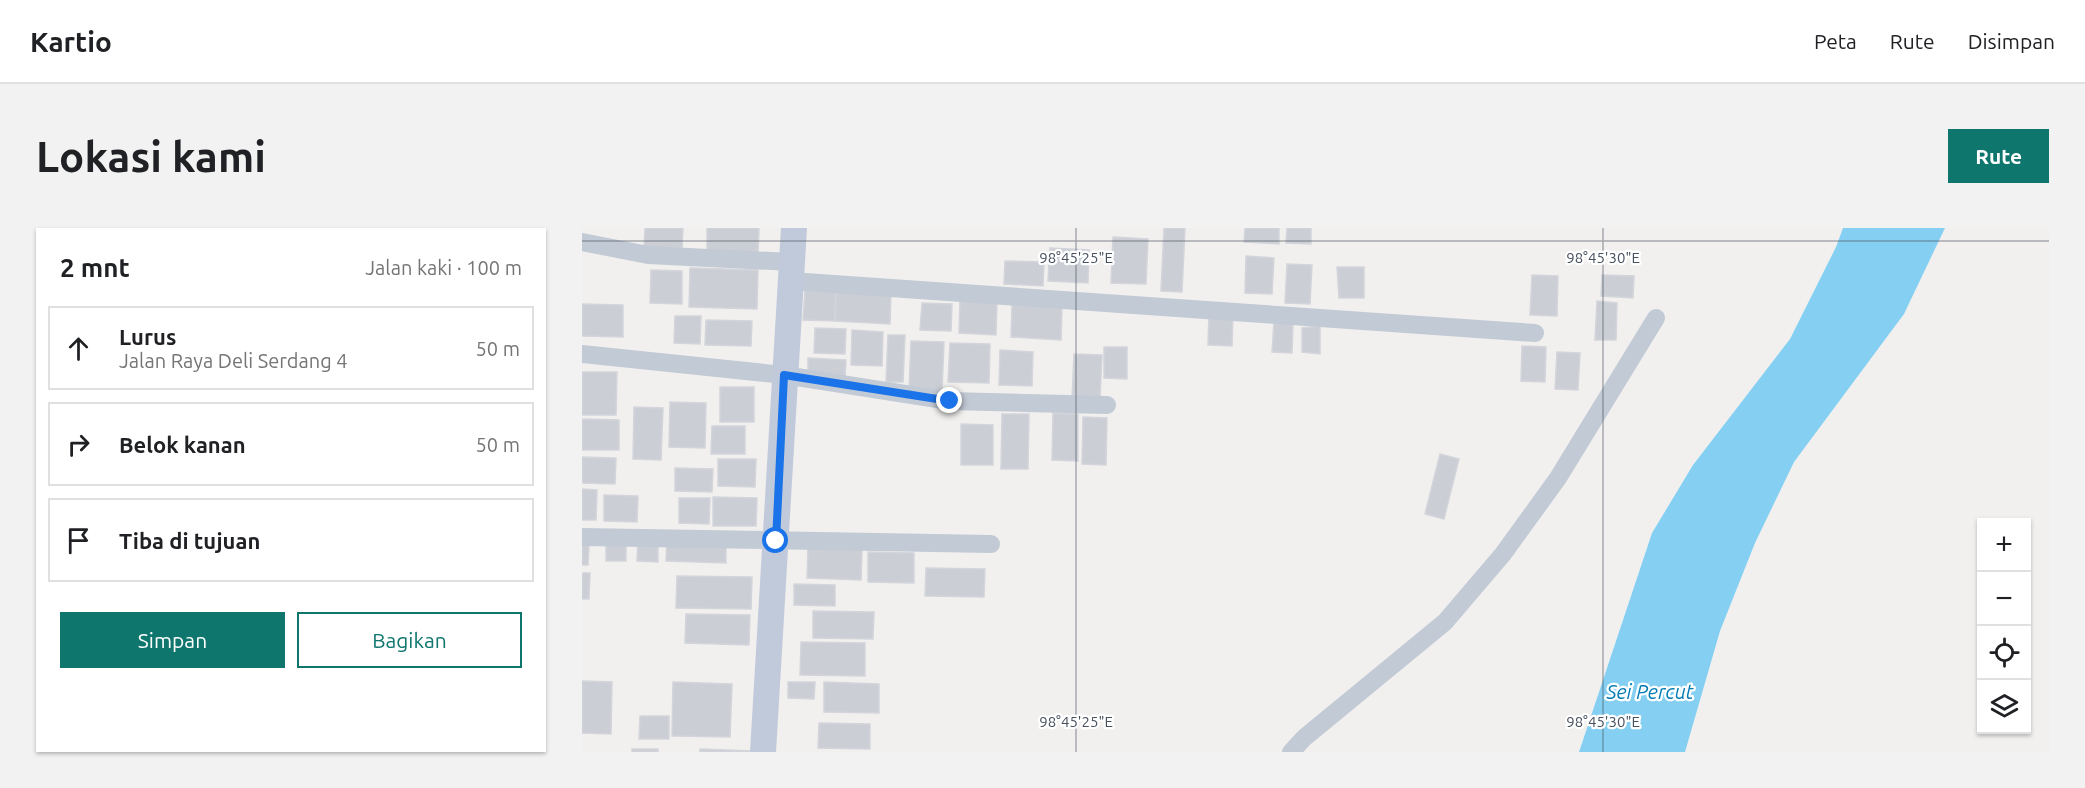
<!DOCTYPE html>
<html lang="id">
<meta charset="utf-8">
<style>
:root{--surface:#fff;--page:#f2f2f2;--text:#202124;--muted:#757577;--line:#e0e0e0;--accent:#0f766e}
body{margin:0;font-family:Ubuntu,sans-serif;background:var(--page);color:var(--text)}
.controls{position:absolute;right:18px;bottom:18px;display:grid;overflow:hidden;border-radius:0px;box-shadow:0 2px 4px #0004}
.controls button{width:54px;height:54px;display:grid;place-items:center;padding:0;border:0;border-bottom:2px solid var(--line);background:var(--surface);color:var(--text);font:30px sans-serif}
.stop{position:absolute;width:18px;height:18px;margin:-14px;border:4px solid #1a73e8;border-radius:50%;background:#fff}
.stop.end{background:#1a73e8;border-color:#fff;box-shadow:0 2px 6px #0008}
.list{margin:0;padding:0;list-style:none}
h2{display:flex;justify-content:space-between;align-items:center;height:78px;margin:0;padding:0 24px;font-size:26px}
h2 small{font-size:20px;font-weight:400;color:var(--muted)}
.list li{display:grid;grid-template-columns:39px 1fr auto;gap:18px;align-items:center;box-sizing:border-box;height:84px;margin:0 12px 12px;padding:0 12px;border:2px solid var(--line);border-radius:0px}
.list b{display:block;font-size:22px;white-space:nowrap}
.list p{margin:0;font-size:20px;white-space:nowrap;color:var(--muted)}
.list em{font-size:20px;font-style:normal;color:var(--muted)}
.actions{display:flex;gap:12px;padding:18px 24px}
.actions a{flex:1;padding:14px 0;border:2px solid var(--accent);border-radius:0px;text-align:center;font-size:21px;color:var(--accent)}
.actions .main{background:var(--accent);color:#fff}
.icon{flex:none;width:33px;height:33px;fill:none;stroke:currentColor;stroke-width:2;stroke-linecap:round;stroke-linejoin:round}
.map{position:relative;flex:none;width:1467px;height:524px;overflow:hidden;border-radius:0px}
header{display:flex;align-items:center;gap:36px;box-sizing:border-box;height:84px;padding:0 30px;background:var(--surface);border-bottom:2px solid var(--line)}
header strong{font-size:28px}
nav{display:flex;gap:33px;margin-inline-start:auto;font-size:21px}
.intro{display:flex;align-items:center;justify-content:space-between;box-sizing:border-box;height:144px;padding:0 36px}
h1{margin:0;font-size:42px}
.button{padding:15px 27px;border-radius:0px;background:var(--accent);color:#fff;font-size:21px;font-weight:700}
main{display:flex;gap:36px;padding:0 36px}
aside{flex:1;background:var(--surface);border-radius:0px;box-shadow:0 2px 4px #0004}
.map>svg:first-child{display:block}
.water{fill:#85d0f2}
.building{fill:#cbced5;stroke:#d3d5db;stroke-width:1.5}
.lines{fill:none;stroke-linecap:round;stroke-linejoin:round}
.street{stroke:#c2cad5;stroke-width:18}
.secondary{stroke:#c1cada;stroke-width:26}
.route{stroke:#1a73e8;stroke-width:8}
.ticks{fill:none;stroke:#46505e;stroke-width:1.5;stroke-opacity:0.45}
.labels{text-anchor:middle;stroke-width:4.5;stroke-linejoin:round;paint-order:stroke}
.water-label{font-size:20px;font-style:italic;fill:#027cb5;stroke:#fff}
.ticks-label{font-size:15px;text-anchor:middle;fill:#46505e;stroke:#fff;stroke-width:4.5;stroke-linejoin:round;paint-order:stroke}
</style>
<header>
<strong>Kartio</strong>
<nav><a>Peta</a><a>Rute</a><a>Disimpan</a></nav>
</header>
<div class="intro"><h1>Lokasi kami</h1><a class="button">Rute</a></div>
<main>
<aside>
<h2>2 mnt<small>Jalan kaki · 100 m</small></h2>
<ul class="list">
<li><svg class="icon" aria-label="ahead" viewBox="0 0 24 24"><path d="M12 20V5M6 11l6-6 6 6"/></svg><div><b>Lurus</b><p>Jalan Raya Deli Serdang 4</p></div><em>50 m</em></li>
<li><svg class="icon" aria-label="right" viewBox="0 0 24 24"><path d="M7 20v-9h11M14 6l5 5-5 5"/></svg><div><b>Belok kanan</b></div><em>50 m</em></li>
<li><svg class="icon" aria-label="arrive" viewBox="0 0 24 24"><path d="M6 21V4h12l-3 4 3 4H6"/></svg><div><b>Tiba di tujuan</b></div></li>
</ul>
<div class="actions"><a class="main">Simpan</a><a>Bagikan</a></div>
</aside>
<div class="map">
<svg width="1467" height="524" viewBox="0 0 1467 524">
<rect width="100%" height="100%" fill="#f2f0ef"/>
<polygon class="water" points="1261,0 1363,0 1322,86 1212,234 1173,315 1138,403 1103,524 997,524 1070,305 1111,237 1208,111 1254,19"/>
<g class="building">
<polygon points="63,0 101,0 100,20 62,20"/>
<polygon points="125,0 177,0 176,25 125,24"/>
<polygon points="582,0 603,0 600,64 579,63"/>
<polygon points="663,0 697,0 697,16 662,14"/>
<polygon points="705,0 729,0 729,16 704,15"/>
<polygon points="531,9 566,11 564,56 529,55"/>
<polygon points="468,20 507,22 506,55 466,53"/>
<polygon points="664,28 692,30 690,66 663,65"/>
<polygon points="423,33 462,34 461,58 422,56"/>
<polygon points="705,36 730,37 728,76 703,75"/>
<polygon points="755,39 782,39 782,70 757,70"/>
<polygon points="108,40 176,42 175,81 107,79"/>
<polygon points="69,42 100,43 100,76 68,75"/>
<polygon points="950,47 976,48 975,88 948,87"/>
<polygon points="1020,47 1052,48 1051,70 1019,68"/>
<polygon points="223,62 254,64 253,93 221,92"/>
<polygon points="254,64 309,66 308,96 253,93"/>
<polygon points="378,71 415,73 414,107 377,105"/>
<polygon points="1015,73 1035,75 1034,112 1013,112"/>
<polygon points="340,75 370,76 369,103 338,102"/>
<polygon points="0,76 41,77 41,109 0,108"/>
<polygon points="430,77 480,79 479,112 429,109"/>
<polygon points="627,85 651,85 650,118 626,117"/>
<polygon points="93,88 119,88 118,116 92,115"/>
<polygon points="124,92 170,93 169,118 123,117"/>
<polygon points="692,94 711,95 710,125 690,124"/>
<polygon points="738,98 738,126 720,124 720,100"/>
<polygon points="233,100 264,101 263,126 232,125"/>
<polygon points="270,102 301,104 300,138 269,137"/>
<polygon points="306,107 323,107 321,154 304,154"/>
<polygon points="329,113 362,114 360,163 327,161"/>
<polygon points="368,115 408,116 407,155 366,154"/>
<polygon points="940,118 964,119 963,154 939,153"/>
<polygon points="522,119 545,119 545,151 522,150"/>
<polygon points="418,122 451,124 450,158 417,157"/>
<polygon points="975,124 998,125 996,162 973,161"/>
<polygon points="492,126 520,127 518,172 490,171"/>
<polygon points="226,130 264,132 263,149 226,148"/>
<polygon points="0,144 35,144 34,187 0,187"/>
<rect x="138" y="159" width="34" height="35"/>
<polygon points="88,174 124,175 123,220 87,219"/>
<polygon points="52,179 81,180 79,232 51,231"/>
<polygon points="471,185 496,186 496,233 470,232"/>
<polygon points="420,186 447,186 446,241 419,241"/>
<polygon points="501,189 525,190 524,237 500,236"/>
<polygon points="0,191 37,192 37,222 0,222"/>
<polygon points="379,196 411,197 411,237 379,237"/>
<polygon points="130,198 163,198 163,226 129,226"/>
<polygon points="858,226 877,231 862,291 843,286"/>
<polygon points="0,229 34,230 33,256 0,255"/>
<polygon points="136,231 174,231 173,259 136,258"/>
<polygon points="93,240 131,241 130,264 93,263"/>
<polygon points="0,261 15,262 14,292 0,292"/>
<polygon points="22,267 56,268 55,294 22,293"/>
<polygon points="131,269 175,270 174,298 131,298"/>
<polygon points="97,270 128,270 127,296 97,295"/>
<polygon points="24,310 44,311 44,333 24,333"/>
<polygon points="56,311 76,312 76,334 55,333"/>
<polygon points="85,311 144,312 144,335 84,333"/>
<polygon points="0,317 7,317 6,337 0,337"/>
<polygon points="226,319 280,320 279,352 225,350"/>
<polygon points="286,324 332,325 332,355 286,354"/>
<polygon points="344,340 403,341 402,369 343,368"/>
<polygon points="0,345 8,345 7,371 0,371"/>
<polygon points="95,348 170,349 169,381 94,380"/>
<polygon points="212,356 253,357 253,378 212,377"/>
<polygon points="231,383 292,384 291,411 231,410"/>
<polygon points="104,386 168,387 167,417 103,415"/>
<polygon points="219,414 283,415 283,448 218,447"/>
<polygon points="0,453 30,454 29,506 0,505"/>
<polygon points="91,454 150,456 148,509 90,508"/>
<polygon points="206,454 233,454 232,471 206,470"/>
<polygon points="242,454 297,456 297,485 242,484"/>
<polygon points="58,488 87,488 87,511 57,511"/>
<polygon points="237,495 288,496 288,521 236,520"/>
<rect x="50" y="521" width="26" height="3"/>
<polygon points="118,521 169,523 169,524 118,524"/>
</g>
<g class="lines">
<g class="street">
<polyline points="0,14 66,27 210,34"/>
<polyline points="209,53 953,105"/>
<polyline points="0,126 202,147 368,173 525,177"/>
<polyline points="0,309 409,316"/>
<polyline points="709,524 722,510 863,394 921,326 976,250 1074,90"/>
</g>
<polyline class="secondary" points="181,524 212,0"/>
</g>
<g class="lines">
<polyline class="route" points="194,313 202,147 368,173"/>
</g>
<path class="ticks" d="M494 0V524M1021 0V524M0 13H1467"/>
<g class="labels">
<g class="water-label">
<text x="1068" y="471">Sei Percut</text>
</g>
</g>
<g class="ticks-label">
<text x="494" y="35">98°45'25"E</text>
<text x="1021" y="35">98°45'30"E</text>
<text x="494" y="499">98°45'25"E</text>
<text x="1021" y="499">98°45'30"E</text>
</g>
</svg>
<div class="controls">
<button>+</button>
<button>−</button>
<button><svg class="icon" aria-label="locate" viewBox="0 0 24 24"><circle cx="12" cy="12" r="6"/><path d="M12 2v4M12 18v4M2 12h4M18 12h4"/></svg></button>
<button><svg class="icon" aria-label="layers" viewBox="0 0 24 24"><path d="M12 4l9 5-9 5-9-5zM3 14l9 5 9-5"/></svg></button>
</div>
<div class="stop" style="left:194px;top:313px"></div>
<div class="stop end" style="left:368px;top:173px"></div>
</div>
</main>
